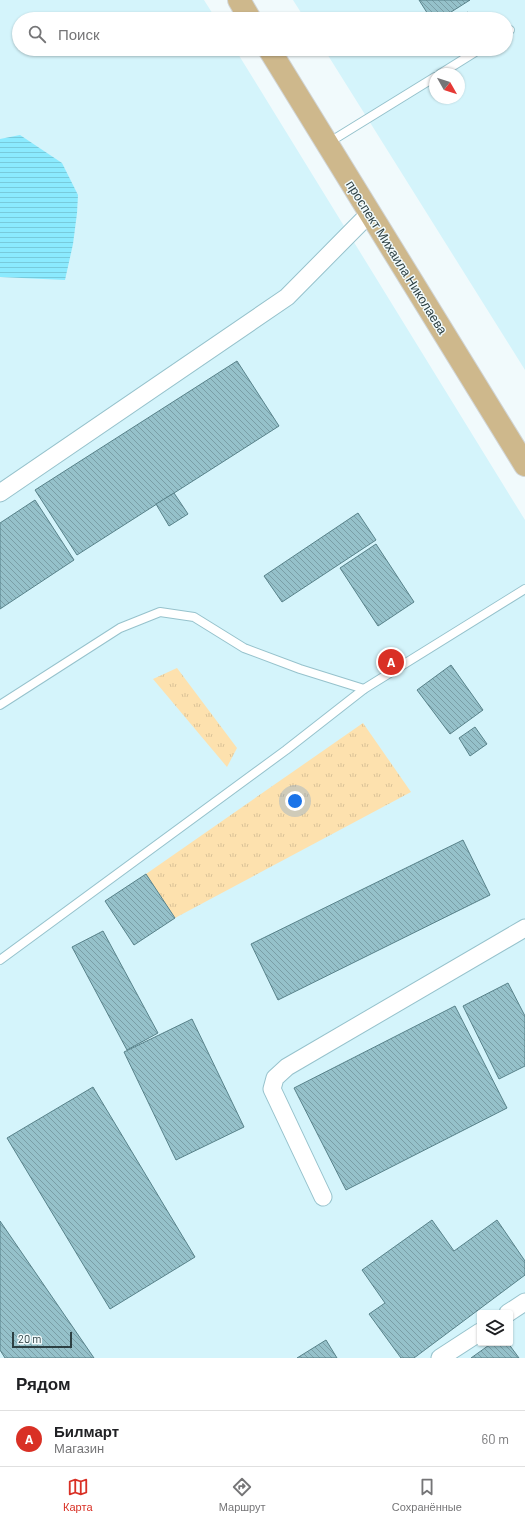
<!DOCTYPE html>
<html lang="ru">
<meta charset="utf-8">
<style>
:root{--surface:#fff;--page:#f2f2f2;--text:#202124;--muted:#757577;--line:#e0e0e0;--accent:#d93025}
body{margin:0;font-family:Barlow,sans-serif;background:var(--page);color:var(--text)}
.controls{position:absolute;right:12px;bottom:12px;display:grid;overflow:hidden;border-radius:4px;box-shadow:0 1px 3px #0004}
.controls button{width:36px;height:36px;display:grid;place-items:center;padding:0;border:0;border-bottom:1px solid var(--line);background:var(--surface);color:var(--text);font:20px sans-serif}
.compass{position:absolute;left:429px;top:68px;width:36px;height:36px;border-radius:50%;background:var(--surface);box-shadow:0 1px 3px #0004;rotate:129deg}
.scale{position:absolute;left:12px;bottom:10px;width:60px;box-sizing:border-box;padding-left:4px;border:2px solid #2d4043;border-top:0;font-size:11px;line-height:14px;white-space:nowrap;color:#2d4043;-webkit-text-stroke:3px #f1fafc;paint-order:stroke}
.you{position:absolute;left:295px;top:801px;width:14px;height:14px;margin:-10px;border:3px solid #fff;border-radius:50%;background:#1a73e8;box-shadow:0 0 0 6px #1a73e833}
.badge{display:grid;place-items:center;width:26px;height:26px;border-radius:50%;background:var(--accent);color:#fff;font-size:13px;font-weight:700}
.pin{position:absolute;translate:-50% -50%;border:2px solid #fff;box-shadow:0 1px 4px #0006}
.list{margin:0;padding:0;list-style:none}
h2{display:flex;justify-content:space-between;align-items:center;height:52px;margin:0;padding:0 16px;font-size:17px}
h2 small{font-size:13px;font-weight:400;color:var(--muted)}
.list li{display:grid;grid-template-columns:26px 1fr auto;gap:12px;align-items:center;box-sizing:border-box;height:56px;padding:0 16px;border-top:1px solid var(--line)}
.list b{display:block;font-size:15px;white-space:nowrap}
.list p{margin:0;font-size:13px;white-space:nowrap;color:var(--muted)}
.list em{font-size:13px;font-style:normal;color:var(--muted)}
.icon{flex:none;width:22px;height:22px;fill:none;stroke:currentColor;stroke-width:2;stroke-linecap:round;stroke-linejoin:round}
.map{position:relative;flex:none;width:525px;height:1358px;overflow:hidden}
.search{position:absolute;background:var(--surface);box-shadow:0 1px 3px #0004;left:12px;right:12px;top:12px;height:44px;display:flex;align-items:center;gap:10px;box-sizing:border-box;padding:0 14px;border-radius:22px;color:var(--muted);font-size:15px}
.sheet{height:108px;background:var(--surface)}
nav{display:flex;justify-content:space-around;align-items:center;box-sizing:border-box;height:56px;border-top:1px solid var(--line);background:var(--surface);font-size:11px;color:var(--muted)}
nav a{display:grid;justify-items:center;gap:2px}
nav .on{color:var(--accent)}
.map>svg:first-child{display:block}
.built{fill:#d4f4fb;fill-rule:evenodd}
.grass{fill:url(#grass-tufts)}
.water{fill:url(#water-rules)}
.building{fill:url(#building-back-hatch);stroke:#58828a}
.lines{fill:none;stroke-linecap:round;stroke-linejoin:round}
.service-casing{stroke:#96c2cc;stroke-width:10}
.minor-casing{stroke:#96c2cc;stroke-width:19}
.primary-casing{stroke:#d1d5d6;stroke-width:24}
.service{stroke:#fff;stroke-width:8}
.minor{stroke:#fff;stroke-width:17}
.primary{stroke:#ceb88c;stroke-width:22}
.labels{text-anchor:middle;stroke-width:3;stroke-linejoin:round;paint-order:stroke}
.street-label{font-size:13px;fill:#2d4043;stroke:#f1fafc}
</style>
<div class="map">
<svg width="525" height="1358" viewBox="0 0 525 1358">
<defs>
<pattern id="grass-tufts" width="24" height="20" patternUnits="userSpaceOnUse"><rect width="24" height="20" fill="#fde1ae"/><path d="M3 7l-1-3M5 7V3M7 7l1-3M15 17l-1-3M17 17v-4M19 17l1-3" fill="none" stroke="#d9c297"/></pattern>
<pattern id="water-rules" width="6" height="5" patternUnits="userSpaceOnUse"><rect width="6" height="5" fill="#8beafe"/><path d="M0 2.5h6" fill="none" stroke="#78cadb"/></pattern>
<pattern id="building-back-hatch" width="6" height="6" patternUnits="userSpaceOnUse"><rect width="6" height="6" fill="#95c1ca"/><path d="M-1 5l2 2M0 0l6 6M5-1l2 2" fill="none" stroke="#7a9ea6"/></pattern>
</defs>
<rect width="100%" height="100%" fill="#f1fafc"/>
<g class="built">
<path d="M0 0H204L216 19H19V49H235L525 520V1358H0ZM480 1313H510V1343H480Z"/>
<path d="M293 0H525V370L324 49H506V19H305ZM435 74H459V98H435Z"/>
</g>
<g class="grass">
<polygon points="177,668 237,748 227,767 153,679"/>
<polygon points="363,723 411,792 175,918 146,874"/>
</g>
<polygon class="water" points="20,135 62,163 78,195 77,213 73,244 65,280 0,277 0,139"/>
<g class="building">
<polygon points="419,0 470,0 440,19 431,19"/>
<polygon points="468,12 472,19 456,19"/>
<polygon points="237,361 279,426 77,555 35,490"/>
<polygon points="174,493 188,514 169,526 156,504"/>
<polygon points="35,500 74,560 0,609 0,523"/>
<polygon points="358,513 376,540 282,602 264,576"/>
<polygon points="376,544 414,602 378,626 340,568"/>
<polygon points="451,665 483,710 450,734 417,690"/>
<polygon points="475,727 487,744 470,756 459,738"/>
<polygon points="463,840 490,895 278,1000 251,944"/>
<polygon points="146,874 175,918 134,945 105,901"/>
<polygon points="103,931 158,1033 127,1050 72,947"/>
<polygon points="508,983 525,1016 525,1066 499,1079 463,1006"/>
<polygon points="455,1006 507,1108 346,1190 294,1088"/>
<polygon points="192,1019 244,1127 176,1160 124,1052"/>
<polygon points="93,1087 195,1257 110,1309 7,1138"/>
<polygon points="432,1220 454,1251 497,1220 525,1261 525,1275 414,1358 401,1358 369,1314 385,1303 362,1270"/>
<polygon points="0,1221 94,1358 5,1358 0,1350"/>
<polygon points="326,1340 337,1358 297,1358"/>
<polygon points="492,1343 508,1343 519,1358 471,1358"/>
</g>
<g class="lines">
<defs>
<g id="service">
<polyline points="506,33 510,30"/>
<polyline points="440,74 480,49"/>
<polyline points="328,143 435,77"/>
<polyline points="0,705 120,628 160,612 194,617 244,648 300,669 364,689"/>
<polyline points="0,960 286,750 364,689 525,589"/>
</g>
<g id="minor">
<polyline points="0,493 287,297 370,213"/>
<polyline points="323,1197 272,1089 275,1078 287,1067 525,928"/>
<polyline points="508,1313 525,1302"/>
<polyline points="440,1358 480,1332"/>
</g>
<g id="primary">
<polyline points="239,0 250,19"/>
<polyline points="269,49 525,465"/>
</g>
</defs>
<use href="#service" class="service-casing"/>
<use href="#minor" class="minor-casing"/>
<use href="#primary" class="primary-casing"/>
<use href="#service" class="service"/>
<use href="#minor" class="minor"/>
<use href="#primary" class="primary"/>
</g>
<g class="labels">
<g class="street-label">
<text transform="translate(397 257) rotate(58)" y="5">проспект Михаила Николаева</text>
</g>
</g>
</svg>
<div class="controls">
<button><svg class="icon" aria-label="layers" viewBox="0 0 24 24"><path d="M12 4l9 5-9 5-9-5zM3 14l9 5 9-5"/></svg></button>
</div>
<svg class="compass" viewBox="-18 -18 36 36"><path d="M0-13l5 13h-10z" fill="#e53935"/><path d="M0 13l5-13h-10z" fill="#757577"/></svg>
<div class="scale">20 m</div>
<div class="you"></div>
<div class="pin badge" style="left:391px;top:662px">A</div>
<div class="search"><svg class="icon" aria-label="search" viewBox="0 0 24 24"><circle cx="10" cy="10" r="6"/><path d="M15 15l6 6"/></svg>Поиск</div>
</div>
<section class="sheet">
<h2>Рядом<small></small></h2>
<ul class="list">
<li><span class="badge">A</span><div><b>Билмарт</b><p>Магазин</p></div><em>60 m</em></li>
</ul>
</section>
<nav>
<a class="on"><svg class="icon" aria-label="map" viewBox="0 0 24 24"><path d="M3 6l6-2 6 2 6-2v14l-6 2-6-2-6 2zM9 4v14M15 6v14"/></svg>Карта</a>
<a><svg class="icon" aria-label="directions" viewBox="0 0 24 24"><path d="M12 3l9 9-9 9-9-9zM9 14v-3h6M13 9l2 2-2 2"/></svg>Маршрут</a>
<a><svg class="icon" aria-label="saved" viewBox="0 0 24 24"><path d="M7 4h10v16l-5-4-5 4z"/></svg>Сохранённые</a>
</nav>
